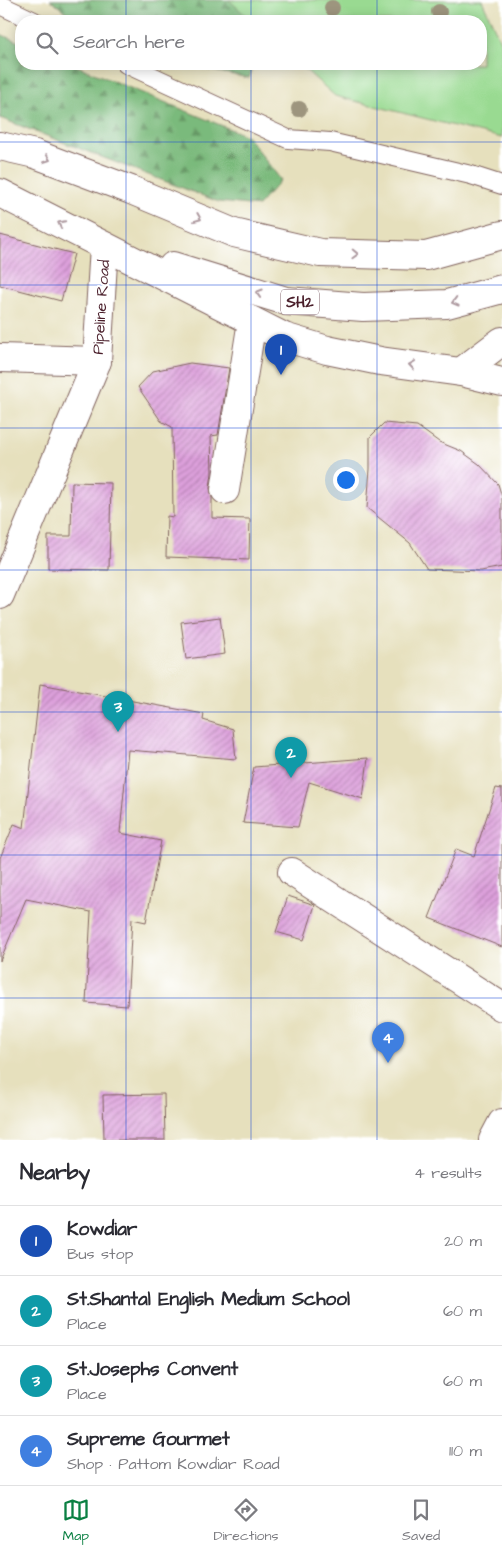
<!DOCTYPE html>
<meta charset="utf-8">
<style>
:root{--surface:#fff;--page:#f7f7f7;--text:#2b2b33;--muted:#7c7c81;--line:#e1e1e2;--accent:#0b8043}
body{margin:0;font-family:"Architects Daughter",sans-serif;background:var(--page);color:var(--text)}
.you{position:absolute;left:345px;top:479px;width:18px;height:18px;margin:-12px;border:4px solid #fff;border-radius:50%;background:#1a73e8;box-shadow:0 0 0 8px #1a73e833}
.badge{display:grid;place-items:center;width:32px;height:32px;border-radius:50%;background:var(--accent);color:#fff;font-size:16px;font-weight:700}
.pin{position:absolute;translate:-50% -41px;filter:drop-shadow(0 1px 2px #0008)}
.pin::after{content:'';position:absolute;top:26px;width:18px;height:15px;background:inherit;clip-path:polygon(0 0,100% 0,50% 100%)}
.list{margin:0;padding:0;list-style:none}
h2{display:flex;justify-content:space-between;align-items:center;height:65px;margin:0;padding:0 20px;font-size:21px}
h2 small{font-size:16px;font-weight:400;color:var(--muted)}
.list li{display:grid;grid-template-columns:32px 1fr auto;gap:15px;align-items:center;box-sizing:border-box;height:70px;padding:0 20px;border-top:1px solid var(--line)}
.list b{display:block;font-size:19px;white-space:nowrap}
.list p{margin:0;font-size:16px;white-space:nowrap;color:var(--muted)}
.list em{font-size:16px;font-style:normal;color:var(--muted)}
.icon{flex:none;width:28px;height:28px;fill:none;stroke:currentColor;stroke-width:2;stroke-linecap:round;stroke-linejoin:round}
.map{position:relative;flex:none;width:502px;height:1140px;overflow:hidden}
.search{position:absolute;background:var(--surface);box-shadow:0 2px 12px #0003;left:15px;right:15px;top:15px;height:55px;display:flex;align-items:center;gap:12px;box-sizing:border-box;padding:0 18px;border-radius:20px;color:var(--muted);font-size:19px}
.sheet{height:345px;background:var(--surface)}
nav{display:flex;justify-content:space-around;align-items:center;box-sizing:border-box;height:70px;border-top:1px solid var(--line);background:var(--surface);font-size:14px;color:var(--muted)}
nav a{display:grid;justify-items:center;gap:2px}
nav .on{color:var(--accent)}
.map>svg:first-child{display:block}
.forest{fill:url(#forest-firs);stroke:#626c53}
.pitch{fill:#99da91;stroke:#727c5e}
.building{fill:url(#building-hatch)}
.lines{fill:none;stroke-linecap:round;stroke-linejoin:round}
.lane-casing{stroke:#81635e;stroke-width:20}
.street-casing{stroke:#81635e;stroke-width:30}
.secondary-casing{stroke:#81635e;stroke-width:30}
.primary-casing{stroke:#81635e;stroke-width:30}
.lane{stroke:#fff;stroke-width:18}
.street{stroke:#fff;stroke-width:28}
.secondary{stroke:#fff;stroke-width:28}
.primary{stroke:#fff;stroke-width:28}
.tree{fill:#9d957e}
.oneway{stroke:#ae9aa0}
.grid{fill:none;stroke:#1d4ed8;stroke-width:1;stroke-opacity:0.55}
.labels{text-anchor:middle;stroke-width:4;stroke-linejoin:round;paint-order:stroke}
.shield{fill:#fff;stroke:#80626b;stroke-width:1}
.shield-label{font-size:15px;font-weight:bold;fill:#4a1f2b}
.street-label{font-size:16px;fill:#4a1f2b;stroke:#fff}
</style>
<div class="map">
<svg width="502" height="1140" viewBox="0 0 502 1140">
<defs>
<pattern id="forest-firs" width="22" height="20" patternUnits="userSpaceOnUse" patternTransform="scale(1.25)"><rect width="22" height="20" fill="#7aba7b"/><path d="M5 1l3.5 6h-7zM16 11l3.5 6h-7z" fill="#669765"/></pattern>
<pattern id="building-hatch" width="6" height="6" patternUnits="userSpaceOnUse" patternTransform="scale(1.25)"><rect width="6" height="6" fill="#dda0dc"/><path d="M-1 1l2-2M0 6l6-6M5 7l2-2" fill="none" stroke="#b582b3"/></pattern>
</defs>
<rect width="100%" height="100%" fill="#fff"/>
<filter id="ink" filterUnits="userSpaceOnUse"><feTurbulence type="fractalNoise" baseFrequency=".02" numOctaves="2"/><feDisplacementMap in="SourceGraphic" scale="10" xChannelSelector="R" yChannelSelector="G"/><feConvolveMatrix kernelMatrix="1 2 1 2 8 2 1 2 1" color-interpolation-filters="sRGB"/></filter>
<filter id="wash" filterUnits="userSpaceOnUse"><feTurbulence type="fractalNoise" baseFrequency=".0096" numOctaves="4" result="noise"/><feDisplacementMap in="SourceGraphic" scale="20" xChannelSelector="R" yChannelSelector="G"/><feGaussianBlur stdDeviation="1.12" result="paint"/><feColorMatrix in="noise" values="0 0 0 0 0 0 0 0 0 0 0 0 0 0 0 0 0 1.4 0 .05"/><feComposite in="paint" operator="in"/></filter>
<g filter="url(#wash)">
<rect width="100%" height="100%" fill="#e6e0bd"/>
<g class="forest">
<polygon points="50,0 236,0 255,21 78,21"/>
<polygon points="0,34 21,43 21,64 72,64 247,136 281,180 258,206 219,202 0,118"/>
<polygon points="179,64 254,64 249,78"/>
</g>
<polygon class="pitch" points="229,0 482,0 502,45 502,138 335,96 299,64 481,64 481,21 252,21"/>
<g id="blocks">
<g class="building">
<polygon points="0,235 74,254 61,301 0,285"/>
<polygon points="190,363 229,368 218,435 211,436 212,473 210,488 212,498 212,518 250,519 249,560 166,557 167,516 173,517 172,427 161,421 138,387 153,371"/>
<polygon points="384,423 417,426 439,442 461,451 479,464 498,484 502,497 502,567 481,571 427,569 410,543 367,508 370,469 370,437"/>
<polygon points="72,482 111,483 109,570 48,569 48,536 71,536"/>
<polygon points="220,617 225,654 186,659 181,622"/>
<polygon points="40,684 204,714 203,720 233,729 236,759 128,750 120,833 161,841 146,922 132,919 127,1006 86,1003 91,912 26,899 0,961 0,858 14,824 24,828"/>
<polygon points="368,758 363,799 309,782 298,827 243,823 254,767"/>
<polygon points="496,788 502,789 502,947 429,918 456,849 474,856"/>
<polygon points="288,896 315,905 304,940 276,932"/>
<polygon points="164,1094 165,1140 104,1140 103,1095"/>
</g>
</g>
</g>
<g filter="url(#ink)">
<use href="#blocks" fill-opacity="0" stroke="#81635e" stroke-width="1"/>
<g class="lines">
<defs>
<g id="lane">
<polyline points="0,5 34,21"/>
<polyline points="126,64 288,139 330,142 471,175 502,185"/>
</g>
<g id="street">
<polyline points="0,358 97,361"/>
<polyline points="225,490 252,321"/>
<polyline points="0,595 97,361 104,246"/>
<polyline points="292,872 502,1007"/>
</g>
<polyline id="secondary" points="493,1140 502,1123"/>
<g id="primary">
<polyline points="0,146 35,154 131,190 234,233 320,253 426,256 502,235"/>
<polyline points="0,193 284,337 327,350 380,361 461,372 502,382"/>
<polyline points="173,266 286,301 363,307 447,304 502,289"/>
<polyline points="461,372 502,341"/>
</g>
</defs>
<use href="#lane" class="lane-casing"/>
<use href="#street" class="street-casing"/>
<use href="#secondary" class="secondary-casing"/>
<use href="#primary" class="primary-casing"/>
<use href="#lane" class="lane"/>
<use href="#street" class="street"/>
<use href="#secondary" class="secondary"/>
<use href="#primary" class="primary"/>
</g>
<g class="tree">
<circle cx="332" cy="8" r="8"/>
<circle cx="439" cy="12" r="8"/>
<circle cx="299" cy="109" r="8"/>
</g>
<defs><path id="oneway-chevron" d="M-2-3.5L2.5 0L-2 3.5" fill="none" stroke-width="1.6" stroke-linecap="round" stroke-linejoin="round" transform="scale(1.25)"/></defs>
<g class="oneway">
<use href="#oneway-chevron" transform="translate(47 159) rotate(21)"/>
<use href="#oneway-chevron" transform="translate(198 218) rotate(22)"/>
<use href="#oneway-chevron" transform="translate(61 224) rotate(-153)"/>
<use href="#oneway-chevron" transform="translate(355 254) rotate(2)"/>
<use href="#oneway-chevron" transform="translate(259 293) rotate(-163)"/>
<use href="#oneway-chevron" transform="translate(455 302) rotate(165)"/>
<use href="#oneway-chevron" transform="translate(412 365) rotate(-172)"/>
</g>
</g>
<path class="grid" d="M126 0V21M251 0V21M377 0V21M126 64V1140M251 64V1140M377 64V1140M0 142H502M0 285H502M0 428H502M0 570H502M0 712H502M0 855H502M0 998H502"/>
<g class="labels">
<rect class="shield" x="281" y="289.5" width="38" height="25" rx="4"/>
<g class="shield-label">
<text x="300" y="307">SH2</text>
</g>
<g class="street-label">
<text transform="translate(100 307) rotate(-86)" y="6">Pipeline Road</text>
</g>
</g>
</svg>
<div class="you"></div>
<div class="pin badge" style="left:281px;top:375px;background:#1a4fb4">1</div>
<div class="pin badge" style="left:291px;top:778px;background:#0f9aa8">2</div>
<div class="pin badge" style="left:118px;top:732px;background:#0f9aa8">3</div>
<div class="pin badge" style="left:388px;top:1063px;background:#3f7fe0">4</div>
<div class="search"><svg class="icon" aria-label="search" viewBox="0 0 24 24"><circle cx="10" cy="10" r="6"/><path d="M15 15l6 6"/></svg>Search here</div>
</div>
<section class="sheet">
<h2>Nearby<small>4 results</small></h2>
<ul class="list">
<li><span class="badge" style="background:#1a4fb4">1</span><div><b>Kowdiar</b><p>Bus stop</p></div><em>20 m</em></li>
<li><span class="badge" style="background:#0f9aa8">2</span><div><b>St.Shantal English Medium School</b><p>Place</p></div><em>60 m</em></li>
<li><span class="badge" style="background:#0f9aa8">3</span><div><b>St.Josephs Convent</b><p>Place</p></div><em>60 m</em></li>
<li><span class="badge" style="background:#3f7fe0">4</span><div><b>Supreme Gourmet</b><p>Shop · Pattom Kowdiar Road</p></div><em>110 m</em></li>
</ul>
</section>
<nav>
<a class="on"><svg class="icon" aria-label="map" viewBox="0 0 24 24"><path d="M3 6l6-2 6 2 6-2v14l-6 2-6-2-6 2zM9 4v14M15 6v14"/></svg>Map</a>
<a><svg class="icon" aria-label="directions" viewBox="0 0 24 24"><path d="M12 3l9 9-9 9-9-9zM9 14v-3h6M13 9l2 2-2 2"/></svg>Directions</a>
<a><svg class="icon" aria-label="saved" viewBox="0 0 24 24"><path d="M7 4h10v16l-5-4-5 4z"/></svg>Saved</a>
</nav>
